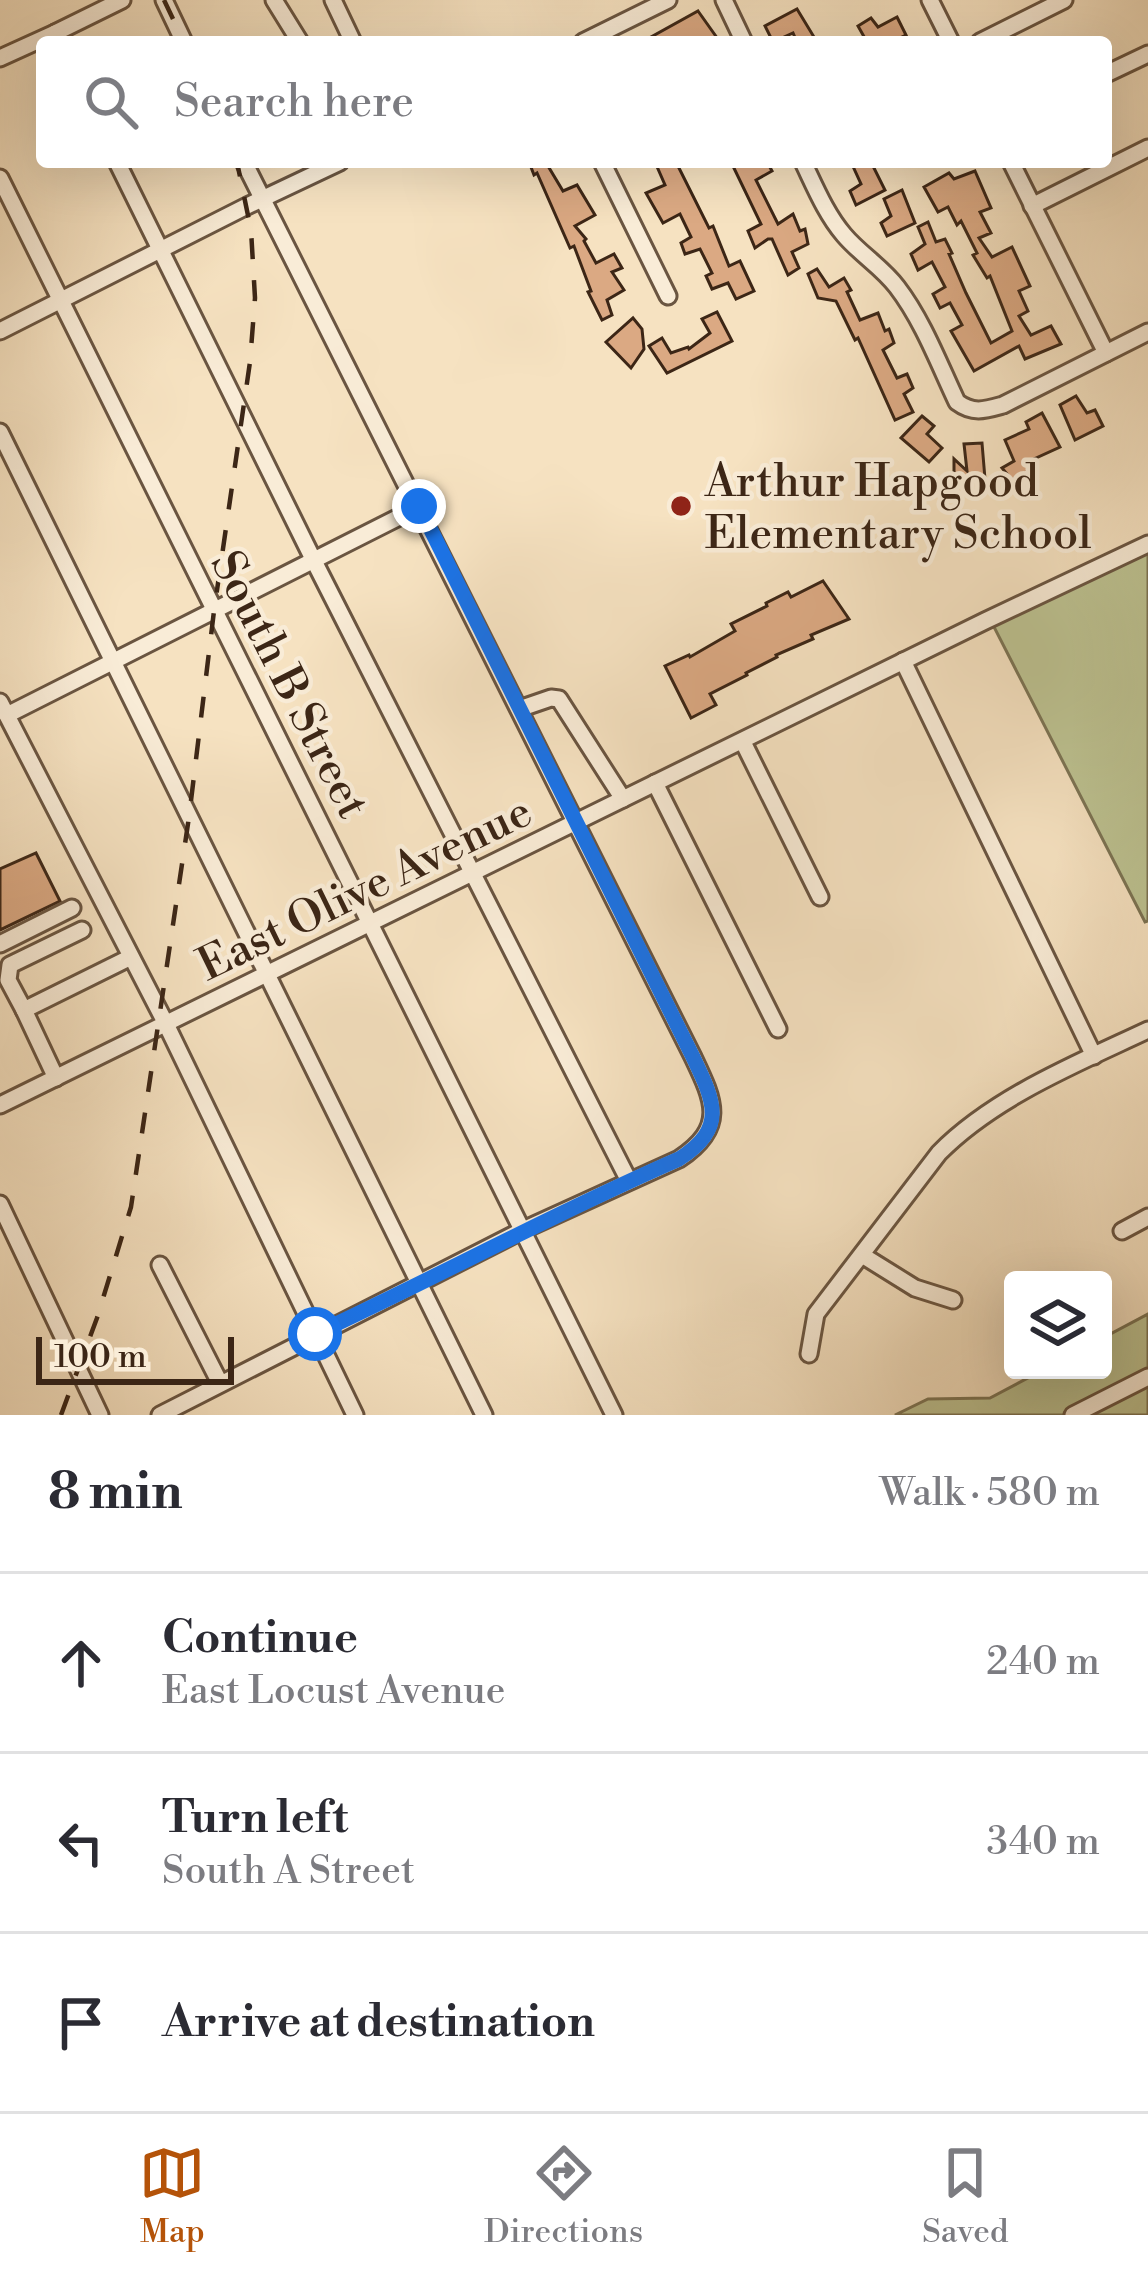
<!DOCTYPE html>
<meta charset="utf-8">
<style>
:root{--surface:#fff;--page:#f2f2f3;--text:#2b2b33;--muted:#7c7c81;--line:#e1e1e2;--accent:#b45309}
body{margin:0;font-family:"Libre Bodoni",serif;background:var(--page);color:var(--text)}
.controls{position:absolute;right:36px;bottom:36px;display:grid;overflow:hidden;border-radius:12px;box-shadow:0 12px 48px #0002}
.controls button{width:108px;height:108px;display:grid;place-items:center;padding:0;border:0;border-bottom:3px solid var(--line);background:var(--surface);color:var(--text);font:60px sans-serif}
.scale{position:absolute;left:36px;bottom:30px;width:198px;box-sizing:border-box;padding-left:12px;border:6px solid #3c2616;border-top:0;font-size:33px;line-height:42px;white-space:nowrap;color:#3c2616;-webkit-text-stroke:9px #f9ecd7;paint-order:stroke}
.stop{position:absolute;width:36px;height:36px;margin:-27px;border:9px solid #1a73e8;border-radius:50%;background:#fff}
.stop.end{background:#1a73e8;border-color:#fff;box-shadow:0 3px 12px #0008}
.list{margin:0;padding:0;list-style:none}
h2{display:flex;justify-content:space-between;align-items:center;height:156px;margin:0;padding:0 48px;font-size:51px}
h2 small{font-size:39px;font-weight:400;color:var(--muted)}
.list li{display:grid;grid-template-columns:78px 1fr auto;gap:36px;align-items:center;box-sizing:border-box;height:180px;padding:0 48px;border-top:3px solid var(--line)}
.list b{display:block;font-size:45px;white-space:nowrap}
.list p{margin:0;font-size:39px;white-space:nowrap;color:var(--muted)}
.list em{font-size:39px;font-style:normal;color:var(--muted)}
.icon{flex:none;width:66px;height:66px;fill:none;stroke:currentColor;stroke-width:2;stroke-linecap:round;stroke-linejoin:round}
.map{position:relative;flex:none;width:1148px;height:1415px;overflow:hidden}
.search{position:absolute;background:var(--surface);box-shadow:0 12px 48px #0002;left:36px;right:36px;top:36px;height:132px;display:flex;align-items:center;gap:30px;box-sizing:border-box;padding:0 42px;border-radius:12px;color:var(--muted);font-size:45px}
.sheet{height:696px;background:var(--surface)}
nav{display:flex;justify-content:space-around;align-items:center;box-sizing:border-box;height:168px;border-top:3px solid var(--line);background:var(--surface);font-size:33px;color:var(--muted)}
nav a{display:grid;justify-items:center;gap:6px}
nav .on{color:var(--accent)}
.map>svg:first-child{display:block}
.green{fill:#bdc392;stroke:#7c7454;stroke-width:3}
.building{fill:#dba983;stroke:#3c2616;stroke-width:3}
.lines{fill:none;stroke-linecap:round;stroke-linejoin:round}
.minor-casing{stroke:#6a5541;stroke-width:21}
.minor{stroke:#f9ecd7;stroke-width:15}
.rail{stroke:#3c2616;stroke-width:4.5;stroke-dasharray:21 21;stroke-linecap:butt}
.route{stroke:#1a73e8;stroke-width:15}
.poi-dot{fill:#8f2418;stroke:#f9ecd7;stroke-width:4.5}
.labels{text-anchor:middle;stroke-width:9;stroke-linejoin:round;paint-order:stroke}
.poi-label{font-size:45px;fill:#3c2616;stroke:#f9ecd7;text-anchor:start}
.street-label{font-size:45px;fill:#3c2616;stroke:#f9ecd7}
</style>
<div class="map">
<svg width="1148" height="1415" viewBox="0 0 1148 1415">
<rect width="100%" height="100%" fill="#f6e2c1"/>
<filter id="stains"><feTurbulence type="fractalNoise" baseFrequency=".00167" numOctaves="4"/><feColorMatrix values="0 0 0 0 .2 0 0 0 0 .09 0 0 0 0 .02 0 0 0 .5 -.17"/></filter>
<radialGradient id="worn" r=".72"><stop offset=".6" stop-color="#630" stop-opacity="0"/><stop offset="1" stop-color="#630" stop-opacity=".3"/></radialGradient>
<g class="green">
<polygon points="1148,548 1148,921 1145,922 993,625"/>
<polygon points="1148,1314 1148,1415 895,1415 928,1399 990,1398 1043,1370 1103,1370 1103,1338"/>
</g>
<g class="building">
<polygon points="797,9 814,37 797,42 793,33 773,42 765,26"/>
<polygon points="698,11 720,42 642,42"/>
<polygon points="897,17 906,35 891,42 867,42 858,26 871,18 878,27"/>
<polygon points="529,162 555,162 548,166 563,191 577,185 595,215 575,226 586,239 584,241 596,263 614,254 622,268 612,272 624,290 607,300 612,315 602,320 588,292 591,291 574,246 570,248 537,173 534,175"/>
<polygon points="655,162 676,162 709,228 713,226 729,266 740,261 754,291 736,299 728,283 712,289 706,276 712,273 700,249 685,254 681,243 691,237 680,214 663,223 646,193 665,185"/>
<polygon points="731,162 767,162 772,171 756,180 778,224 793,214 800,231 805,229 808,244 792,252 799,268 788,275 772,239 768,239 755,248 748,231 761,224"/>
<polygon points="851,162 871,162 885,190 856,205 850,191 861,184"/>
<polygon points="975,171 991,208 980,212 991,233 979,238 992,257 1012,247 1030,286 1019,291 1028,311 1019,316 1031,335 1051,326 1061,344 1025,359 1019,346 974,371 951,331 962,325 950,303 940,308 933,294 945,287 932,262 918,270 911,254 925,244 918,227 928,222 936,242 945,239 952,253 949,254 966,293 991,343 1012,331 990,276 987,278 973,255 977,253 961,221 957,225 948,207 938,212 924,187 949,173 954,179"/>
<polygon points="902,190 915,223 887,236 881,223 891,216 884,199"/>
<polygon points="817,269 829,287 844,278 851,290 847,292 860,320 878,313 885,331 889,329 894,343 883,350 897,378 907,374 913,388 904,394 913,412 895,420 858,338 855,340 836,301 818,298 808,274"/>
<polygon points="717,312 732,341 667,373 649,346 662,338 671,353 688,347 689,349 710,333 702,319"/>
<polygon points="633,318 642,329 644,349 631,368 606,342"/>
<polygon points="1076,396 1087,413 1095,410 1103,426 1075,440 1060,405"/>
<polygon points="1042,413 1060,447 1034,459 1037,466 1012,480 1002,468 1014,461 1005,440 1029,429 1026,422"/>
<polygon points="922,416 934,426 927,434 942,448 929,462 901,438"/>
<polygon points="982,443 985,479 954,483 954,459 967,471 964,444"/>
<polygon points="823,581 849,619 811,635 813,639 776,655 777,657 746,673 747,675 710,694 716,705 691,718 665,666 689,655 690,657 735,631 731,624 767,606 766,603 788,592 791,597"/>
<polygon points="36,853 60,901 0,930 0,869"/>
</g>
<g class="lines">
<defs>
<g id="minor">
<polyline points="164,0 184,42"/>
<polyline points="274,0 300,42"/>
<polyline points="333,0 353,42"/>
<polyline points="724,0 744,42"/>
<polyline points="930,0 951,42"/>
<polyline points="55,33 122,0"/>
<polyline points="583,42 668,0"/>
<polyline points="980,42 1064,0"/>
<polyline points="0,58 55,33 59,41"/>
<polyline points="1106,74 1148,54"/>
<polyline points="117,162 314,561 629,1181"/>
<polyline points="602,162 668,296"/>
<path d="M803 162C815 187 826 214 844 235 860 254 882 267 897 287 923 321 939 364 957 402 973 414 985 410 1003 405L1148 332"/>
<polyline points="1011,162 1106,353"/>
<polyline points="0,178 614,1415"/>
<polyline points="1032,206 1148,148"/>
<polyline points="0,331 247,206 340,162"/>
<polyline points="0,432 484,1415"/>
<polyline points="903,661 1094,1056"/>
<polyline points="0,702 166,1024 355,1415"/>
<polyline points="519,709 551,698 559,699 623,799"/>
<polyline points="7,715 419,507"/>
<polyline points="743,742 820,897"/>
<polyline points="655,783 778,1029"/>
<polyline points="82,930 10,965 8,980 24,1010 131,957"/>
<polyline points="0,944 72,908"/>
<polyline points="24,1010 56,1078"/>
<polyline points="0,1105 985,621 1148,544"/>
<polyline points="0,1204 100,1415"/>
<polyline points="1122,1231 1148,1217"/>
<polyline points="862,1255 915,1288 953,1300"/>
<polyline points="160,1265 220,1383"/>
<path d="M809 1354 816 1314 939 1153C994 1097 1078 1063 1148 1030"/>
<path d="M160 1415 523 1230 679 1159C727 1127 714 1101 693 1057L244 162"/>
<polyline points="1073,1415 1148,1377"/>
</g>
</defs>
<use href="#minor" class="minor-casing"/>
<use href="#minor" class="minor"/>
<g class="rail">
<polyline points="164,0 184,42"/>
<polyline points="61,1415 97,1318 131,1207 189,817 214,611 250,362 255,298 251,230 237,162"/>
</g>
</g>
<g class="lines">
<path class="route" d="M315 1334C437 1277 555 1213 679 1159 728 1128 714 1101 693 1057L419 506"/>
</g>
<circle class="poi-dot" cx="681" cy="506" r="12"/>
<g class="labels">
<g class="poi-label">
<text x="705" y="496">Arthur Hapgood<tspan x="705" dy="52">Elementary School</tspan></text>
</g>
<g class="street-label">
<text transform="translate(291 684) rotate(63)" y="16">South B Street</text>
<text transform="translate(364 887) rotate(-26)" y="16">East Olive Avenue</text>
</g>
</g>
<rect width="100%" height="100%" filter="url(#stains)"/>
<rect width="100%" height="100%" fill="url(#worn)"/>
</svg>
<div class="controls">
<button><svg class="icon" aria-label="layers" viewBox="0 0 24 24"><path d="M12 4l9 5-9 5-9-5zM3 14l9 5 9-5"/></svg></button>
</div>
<div class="scale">100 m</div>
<div class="stop" style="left:315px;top:1334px"></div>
<div class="stop end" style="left:419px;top:506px"></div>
<div class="search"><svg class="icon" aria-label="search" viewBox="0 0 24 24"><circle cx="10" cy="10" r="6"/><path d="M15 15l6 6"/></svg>Search here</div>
</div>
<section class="sheet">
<h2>8 min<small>Walk · 580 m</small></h2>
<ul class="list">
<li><svg class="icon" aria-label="ahead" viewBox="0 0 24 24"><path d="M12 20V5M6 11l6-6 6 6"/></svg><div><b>Continue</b><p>East Locust Avenue</p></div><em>240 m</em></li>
<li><svg class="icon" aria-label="left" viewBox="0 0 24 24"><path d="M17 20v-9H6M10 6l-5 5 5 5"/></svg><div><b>Turn left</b><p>South A Street</p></div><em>340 m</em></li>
<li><svg class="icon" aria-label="arrive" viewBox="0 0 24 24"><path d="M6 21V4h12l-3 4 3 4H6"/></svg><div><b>Arrive at destination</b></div></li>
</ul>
</section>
<nav>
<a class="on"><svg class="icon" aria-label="map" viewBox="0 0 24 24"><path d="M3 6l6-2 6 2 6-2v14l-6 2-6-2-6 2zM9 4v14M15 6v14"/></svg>Map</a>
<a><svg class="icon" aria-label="directions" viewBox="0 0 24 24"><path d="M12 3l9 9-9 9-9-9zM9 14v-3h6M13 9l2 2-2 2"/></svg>Directions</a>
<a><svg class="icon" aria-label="saved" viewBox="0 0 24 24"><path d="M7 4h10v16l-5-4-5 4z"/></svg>Saved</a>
</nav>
